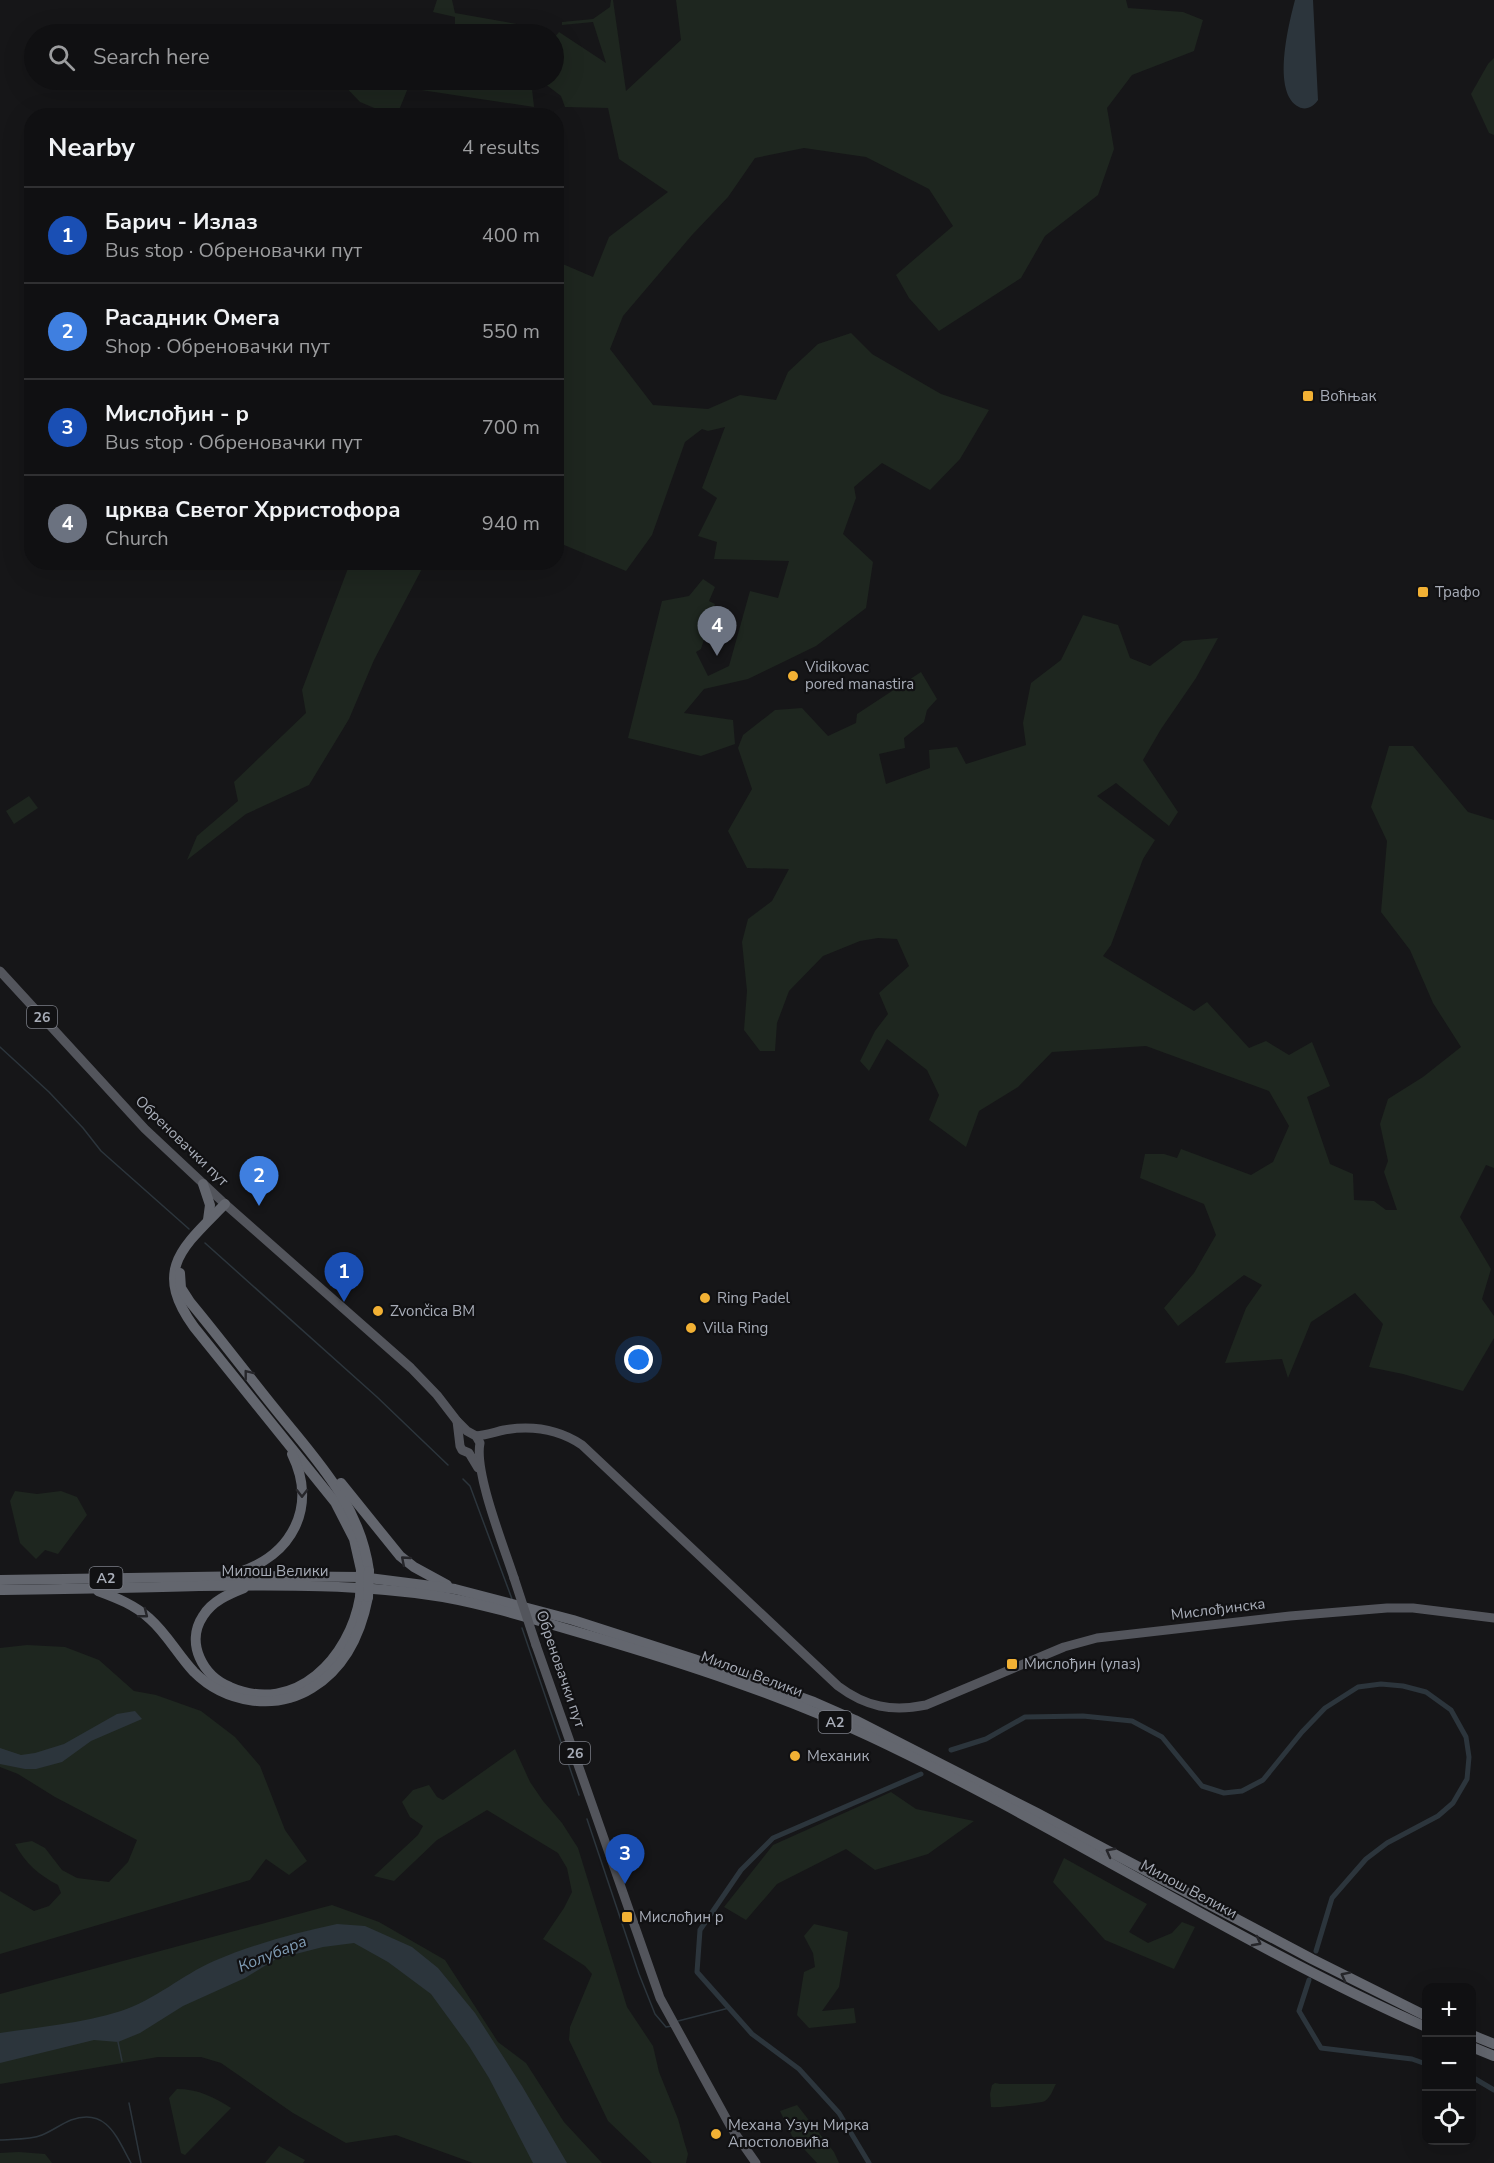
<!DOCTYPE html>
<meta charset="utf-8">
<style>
:root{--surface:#101012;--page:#1e1e20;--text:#f1f3f6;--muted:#9c9d9f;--line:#303032;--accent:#7c3aed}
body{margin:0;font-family:"Nunito Sans",sans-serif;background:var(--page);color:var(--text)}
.controls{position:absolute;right:18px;bottom:18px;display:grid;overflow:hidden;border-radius:12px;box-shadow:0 6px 24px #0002}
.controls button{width:54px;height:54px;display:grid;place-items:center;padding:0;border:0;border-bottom:2px solid var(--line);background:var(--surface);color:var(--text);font:30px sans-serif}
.you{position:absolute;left:639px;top:1360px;width:21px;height:21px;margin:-15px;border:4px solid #fff;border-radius:50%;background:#1a73e8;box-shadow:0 0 0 9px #1a73e833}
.badge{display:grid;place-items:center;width:39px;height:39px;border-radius:50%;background:var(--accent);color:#fff;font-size:20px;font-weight:700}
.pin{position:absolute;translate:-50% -50px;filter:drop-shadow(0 2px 3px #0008)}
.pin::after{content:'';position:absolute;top:32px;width:21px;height:18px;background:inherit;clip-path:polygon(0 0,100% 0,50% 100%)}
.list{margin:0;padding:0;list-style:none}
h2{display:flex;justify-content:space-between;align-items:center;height:78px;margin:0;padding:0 24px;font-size:26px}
h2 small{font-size:20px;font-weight:400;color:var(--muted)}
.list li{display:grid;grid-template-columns:39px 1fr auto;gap:18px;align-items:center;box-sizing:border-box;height:96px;padding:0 24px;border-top:2px solid var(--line)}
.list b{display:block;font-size:22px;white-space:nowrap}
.list p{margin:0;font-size:20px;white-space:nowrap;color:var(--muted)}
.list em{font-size:20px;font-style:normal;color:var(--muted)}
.icon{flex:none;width:33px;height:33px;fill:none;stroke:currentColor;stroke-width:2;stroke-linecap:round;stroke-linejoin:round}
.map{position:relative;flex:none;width:1494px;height:2163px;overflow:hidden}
.search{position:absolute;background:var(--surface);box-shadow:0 6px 24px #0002;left:24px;top:24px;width:540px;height:66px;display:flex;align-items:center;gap:15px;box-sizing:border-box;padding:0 21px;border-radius:33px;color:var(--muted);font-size:22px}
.panel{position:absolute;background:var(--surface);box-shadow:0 6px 24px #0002;left:24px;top:108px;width:540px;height:462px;border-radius:24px}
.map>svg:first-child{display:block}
.green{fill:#1e261f}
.water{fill:#2c353c}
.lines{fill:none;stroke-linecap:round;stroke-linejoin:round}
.stream{stroke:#2c353c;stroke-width:1.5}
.canal{stroke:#2c353c;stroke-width:5}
.major{stroke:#53555c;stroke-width:9}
.highway{stroke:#63666e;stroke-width:10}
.major-bridge{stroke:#53555c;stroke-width:9}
.highway-bridge{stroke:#63666e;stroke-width:10}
.oneway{stroke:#26262a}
.poi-dot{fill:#f2b134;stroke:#111113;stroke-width:2}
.labels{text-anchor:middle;stroke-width:4.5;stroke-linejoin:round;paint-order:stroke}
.shield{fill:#111113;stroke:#7b7e86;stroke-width:1.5}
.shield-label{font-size:14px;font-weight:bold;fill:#a8adb8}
.poi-label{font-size:15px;fill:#a8adb8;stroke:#111113;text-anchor:start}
.street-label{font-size:15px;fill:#a8adb8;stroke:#111113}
.water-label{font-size:16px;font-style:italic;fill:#7f9bb3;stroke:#111113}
</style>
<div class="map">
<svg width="1494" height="2163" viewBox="0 0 1494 2163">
<rect width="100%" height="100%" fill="#161618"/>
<g class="green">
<polygon points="437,0 452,0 455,13 545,29 546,34 450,34 455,31 455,17 433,12"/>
<polygon points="611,0 613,0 626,91 681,40 676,0 1126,0 1128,8 1183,12 1203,20 1194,51 1132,75 1107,108 1114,149 1098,195 1045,236 1021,278 939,331 909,298 896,275 953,226 929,189 866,157 804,148 755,158 728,197 692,235 623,316 610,349 653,405 708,409 740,395 776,400 788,372 818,344 851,333 872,354 941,394 989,410 960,459 930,490 882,463 854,487 856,498 843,534 873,562 866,608 816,646 748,679 704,689 684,713 733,720 735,744 701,756 628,738 662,601 689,596 703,579 715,587 709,601 715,604 701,649 696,652 708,676 729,666 750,591 778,598 789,561 714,559 717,542 698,536 717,498 702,488 725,427 708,431 702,429 685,442 652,535 626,571 557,542 557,265 558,262 593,277 609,237 668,192 619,159 608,108 565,107 561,96 540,80 554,80 554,38 559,32 606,63 593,22 562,25 562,22 593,19 610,7"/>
<polygon points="1494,58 1494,135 1489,133 1471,94 1488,64"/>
<polygon points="339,80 531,80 534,107 408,88 397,115 391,115 360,102"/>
<polygon points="350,563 425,563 374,660 349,719 309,785 246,814 187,860 197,836 238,801 234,782 306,713 302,690"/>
<polygon points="1083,615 1118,625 1130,658 1150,666 1183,641 1218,638 1196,678 1161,729 1143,760 1178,812 1169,826 1116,783 1097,796 1155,840 1143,859 1111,945 1103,956 1194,1011 1207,1002 1249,1048 1266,1041 1289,1055 1312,1042 1330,1086 1307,1097 1330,1164 1353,1174 1354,1200 1374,1201 1386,1210 1397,1210 1384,1172 1388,1161 1380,1124 1388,1099 1423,1077 1461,1047 1433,1003 1410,950 1381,912 1387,841 1371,807 1389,746 1413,746 1468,812 1494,820 1494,1168 1486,1165 1460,1217 1491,1269 1482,1299 1494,1316 1494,1338 1463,1391 1403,1374 1369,1367 1383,1324 1355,1293 1311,1322 1288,1378 1282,1359 1225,1363 1246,1308 1262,1285 1244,1275 1178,1326 1164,1308 1194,1273 1216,1235 1204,1204 1140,1178 1145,1154 1164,1154 1177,1158 1181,1149 1251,1175 1273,1162 1289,1126 1269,1091 1146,1046 1052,1052 1018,1087 979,1111 966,1147 929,1120 939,1095 927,1070 887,1039 869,1071 860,1061 875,1031 888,1014 879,993 909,966 897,939 878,938 860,941 823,956 789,991 777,1023 775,1051 760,1051 744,1030 747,991 742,942 748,919 772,901 789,869 747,868 728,831 752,789 738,748 743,735 775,710 802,708 828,736 856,723 857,714 921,672 937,699 927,710 924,722 904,738 905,748 879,754 886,784 930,768 929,750 957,747 966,764 1026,745 1023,723 1031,683 1061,660"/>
<polygon points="29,796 38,808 14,824 6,811"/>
<polygon points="15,1491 37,1494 61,1491 77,1497 87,1515 58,1554 45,1550 36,1559 20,1543 10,1501"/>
<path d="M27 1645 65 1647 99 1660 134 1691 156 1695 201 1711 235 1737 260 1766 285 1830 307 1861 289 1875 266 1859 250 1880 0 1954V1891L34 1911 49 1906 61 1893 58 1885C39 1875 25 1863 15 1844L32 1841 45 1848 62 1870 77 1878 109 1882 128 1862 137 1840 55 1797 18 1774 0 1767V1648Z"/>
<polygon points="515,1749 530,1782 543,1801 562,1823 578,1848 627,2007 653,2046 659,2072 678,2119 684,2141 688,2154 686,2163 652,2163 608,2121 569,2040 570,2027 592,1974 585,1966 543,1939 564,1908 572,1892 567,1868 558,1853 487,1810 437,1840 394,1881 374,1876 418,1835 423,1826 410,1817 402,1802 413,1790 429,1785 437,1797 443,1800"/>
<polygon points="891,1792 916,1809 974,1821 928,1854 875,1870 846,1849 777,1884 746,1920 724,1907 773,1845"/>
<polygon points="1064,1858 1147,1904 1129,1932 1148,1943 1172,1933 1182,1922 1195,1927 1174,1969 1105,1940 1053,1882"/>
<polygon points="332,1905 379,1922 445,1960 498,2042 526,2063 564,2122 602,2163 473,2163 396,2135 346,2143 293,2113 221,2063 201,2057 158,2057 0,2084 0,1994"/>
<polygon points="814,1924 848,1932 839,1987 822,2011 854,2008 856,2023 809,2028 797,2015 804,1972 815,1967 813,1953 804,1936"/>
<path d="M995 2083 1000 2084H1056C1053 2089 1051 2097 1045 2101 1042 2103 995 2108 991 2107L990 2094 992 2085Z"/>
<path d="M177 2089C198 2089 214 2097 231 2108L185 2155 181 2153 169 2098Z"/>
<polygon points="797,2105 834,2152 839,2163 817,2163 792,2136 780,2111"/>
<polygon points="279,2146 305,2160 303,2163 265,2163"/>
<polygon points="19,2152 45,2154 52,2163 0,2163 0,2153"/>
</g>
<g class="water">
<path d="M1295 0H1313L1318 100C1314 106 1306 111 1299 107 1271 93 1289 23 1295 0Z"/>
<polygon points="135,1711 142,1719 91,1741 62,1762 36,1769 25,1769 0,1764 0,1748 21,1755 35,1753 64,1744 117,1714"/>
<path d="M337 1924 365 1926 412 1947 438 1968 475 2013 522 2086 567 2163H533L489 2078 469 2046 431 1994 388 1962 354 1943 323 1947 276 1959 245 1978 183 2006 140 2033 118 2042 94 2040 0 2063V2033C41 2027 82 2023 121 2011 155 2000 182 1975 214 1961 254 1944 295 1933 337 1924Z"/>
</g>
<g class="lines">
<g class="stream">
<polyline points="0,1047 49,1092 83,1128 101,1151 189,1229"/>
<polyline points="205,1243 377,1397 448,1465"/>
<polyline points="463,1479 470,1486 512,1599"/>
<polyline points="522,1628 579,1795"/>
<polyline points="587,1819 639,1974 655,2014 666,2027 672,2026"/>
<polyline points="678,2021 729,2008"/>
<polyline points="118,2042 122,2061"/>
<polyline points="129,2103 141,2163"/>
<path d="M0 2140C13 2139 30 2140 42 2135 52 2131 61 2124 71 2120 107 2107 117 2138 131 2163"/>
</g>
<g class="canal">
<polyline points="951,1750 986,1739 1025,1717 1083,1716 1132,1721 1162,1737 1202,1786 1224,1793 1242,1791 1263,1780 1302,1732 1325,1708 1358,1687 1381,1684 1403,1686 1426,1692 1451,1710 1466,1737 1469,1757 1467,1779 1453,1803 1438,1816 1387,1843 1366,1859 1332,1898 1316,1951"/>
<polyline points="1309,1980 1299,2011 1321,2048 1412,2059 1426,2064"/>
<polyline points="1472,2077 1494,2090"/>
<polyline points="869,2163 839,2113 799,2069 752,2034 697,1972 700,1930 741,1870 773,1838 921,1774"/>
</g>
<g class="major">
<path d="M0 971 145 1129 225 1204 411 1368 437 1395 457 1421 467 1431 476 1436 480 1443C474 1472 504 1547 514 1578"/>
<polyline points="457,1421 460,1446 462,1450 469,1453 478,1468"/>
<path d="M476 1436C486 1435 495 1432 504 1430 533 1425 558 1429 582 1445L838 1686C866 1707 892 1712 926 1705L1064 1647 1097 1638 1290 1616 1387 1608H1413L1494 1618"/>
<polyline points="536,1645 660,1998 732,2129 756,2163"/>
</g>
<g class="highway">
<polyline points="203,1184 210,1205 208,1220"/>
<path d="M225 1204C183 1247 152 1269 194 1327L335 1502 354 1539 361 1570"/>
<path d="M180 1273 181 1288 190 1302C219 1337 247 1374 276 1410 316 1460 360 1504 369 1571"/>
<polyline points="341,1483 400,1556 414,1567 447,1585"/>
<path d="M237 1573C292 1556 318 1507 292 1454"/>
<polyline points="0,1580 256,1576 361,1577 455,1589 573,1620 694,1659 814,1702 855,1720 1037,1813 1312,1959 1426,2016"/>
<path d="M244 1588C229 1594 212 1601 203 1616 185 1643 203 1676 230 1687 296 1716 350 1657 360 1597"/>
<path d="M0 1590C66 1589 133 1588 199 1586 280 1585 362 1584 443 1597 493 1606 542 1622 591 1636 686 1664 781 1695 871 1737 1060 1826 1235 1943 1426 2027"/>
<path d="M98 1591C117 1598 135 1605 150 1619 167 1634 178 1655 194 1672 225 1703 275 1711 312 1688 345 1668 361 1633 368 1597"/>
<polyline points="1472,2035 1494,2044"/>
<polyline points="1472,2047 1494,2056"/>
</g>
<polyline class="major-bridge" points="514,1578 536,1645"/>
<g class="highway-bridge">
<polyline points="360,1597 361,1570"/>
<polyline points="368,1597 369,1571"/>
</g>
</g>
<defs><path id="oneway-chevron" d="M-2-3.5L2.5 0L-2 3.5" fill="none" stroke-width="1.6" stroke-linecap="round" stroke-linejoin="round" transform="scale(1.5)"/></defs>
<g class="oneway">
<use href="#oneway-chevron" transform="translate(248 1374) rotate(-128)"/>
<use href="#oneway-chevron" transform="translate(302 1493) rotate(90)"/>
<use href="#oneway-chevron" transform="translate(405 1560) rotate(-139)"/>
<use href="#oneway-chevron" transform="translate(144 1614) rotate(38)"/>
<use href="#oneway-chevron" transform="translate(1110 1852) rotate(-152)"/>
<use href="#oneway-chevron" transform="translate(1257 1942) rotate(28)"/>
<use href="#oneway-chevron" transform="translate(1345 1976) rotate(-153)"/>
</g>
<g class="poi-dot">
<rect x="1302" y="390" width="12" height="12" rx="3"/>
<rect x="1417" y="586" width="12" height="12" rx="3"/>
<circle cx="793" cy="676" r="6"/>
<circle cx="705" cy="1298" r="6"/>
<circle cx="378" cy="1311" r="6"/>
<circle cx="691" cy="1328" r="6"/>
<rect x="1006" y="1658" width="12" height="12" rx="3"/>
<circle cx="795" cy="1756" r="6"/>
<rect x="621" y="1911" width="12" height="12" rx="3"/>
<circle cx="716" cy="2134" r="6"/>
</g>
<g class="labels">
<g class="shield">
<rect x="27" y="1006" width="30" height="22" rx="4.5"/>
<rect x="89.5" y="1567" width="33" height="22" rx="4.5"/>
<rect x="818.5" y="1711" width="33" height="22" rx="4.5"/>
<rect x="560" y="1742" width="30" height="22" rx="4.5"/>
</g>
<g class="shield-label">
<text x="42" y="1022">26</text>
<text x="106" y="1583">A2</text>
<text x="835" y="1727">A2</text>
<text x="575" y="1758">26</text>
</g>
<g class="poi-label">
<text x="1320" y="401">Воћњак</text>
<text x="1435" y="597">Трафо</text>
<text x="805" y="672">Vidikovac<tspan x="805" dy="17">pored manastira</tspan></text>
<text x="717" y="1303">Ring Padel</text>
<text x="390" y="1316">Zvončica BM</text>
<text x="703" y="1333">Villa Ring</text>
<text x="1024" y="1669">Мислођин (улаз)</text>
<text x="807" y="1761">Механик</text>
<text x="639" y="1922">Мислођин р</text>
<text x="728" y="2130">Механа Узун Мирка<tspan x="728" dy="17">Апостоловића</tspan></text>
</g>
<g class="street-label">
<text transform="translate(182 1141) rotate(44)" y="5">Обреновачки пут</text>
<text x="275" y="1576">Милош Велики</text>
<text transform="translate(1218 1609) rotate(-7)" y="5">Мислођинска</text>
<text transform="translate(561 1669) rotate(71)" y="5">Обреновачки пут</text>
<text transform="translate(752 1674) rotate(20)" y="5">Милош Велики</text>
<text transform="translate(1189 1889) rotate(28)" y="5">Милош Велики</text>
</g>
<g class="water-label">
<text transform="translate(272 1953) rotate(-22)" y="6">Колубара</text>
</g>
</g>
</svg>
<div class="controls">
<button>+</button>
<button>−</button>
<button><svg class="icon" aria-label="locate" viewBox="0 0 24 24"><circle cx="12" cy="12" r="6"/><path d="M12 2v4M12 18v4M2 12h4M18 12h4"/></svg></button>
</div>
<div class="you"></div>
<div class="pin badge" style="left:344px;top:1302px;background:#1a4fb4">1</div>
<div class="pin badge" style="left:259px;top:1206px;background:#3f7fe0">2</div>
<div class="pin badge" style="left:625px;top:1884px;background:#1a4fb4">3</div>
<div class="pin badge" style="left:717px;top:656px;background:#6b7280">4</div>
<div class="search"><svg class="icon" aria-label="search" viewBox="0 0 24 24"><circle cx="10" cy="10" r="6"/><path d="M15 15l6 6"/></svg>Search here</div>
<section class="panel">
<h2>Nearby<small>4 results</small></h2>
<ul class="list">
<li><span class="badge" style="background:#1a4fb4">1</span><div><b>Барич - Излаз</b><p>Bus stop · Обреновачки пут</p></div><em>400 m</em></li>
<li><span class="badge" style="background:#3f7fe0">2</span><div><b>Расадник Омега</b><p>Shop · Обреновачки пут</p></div><em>550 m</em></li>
<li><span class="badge" style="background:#1a4fb4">3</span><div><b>Мислођин - р</b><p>Bus stop · Обреновачки пут</p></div><em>700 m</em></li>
<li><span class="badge" style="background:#6b7280">4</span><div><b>црква Светог Хрристофора</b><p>Church</p></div><em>940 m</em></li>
</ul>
</section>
</div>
